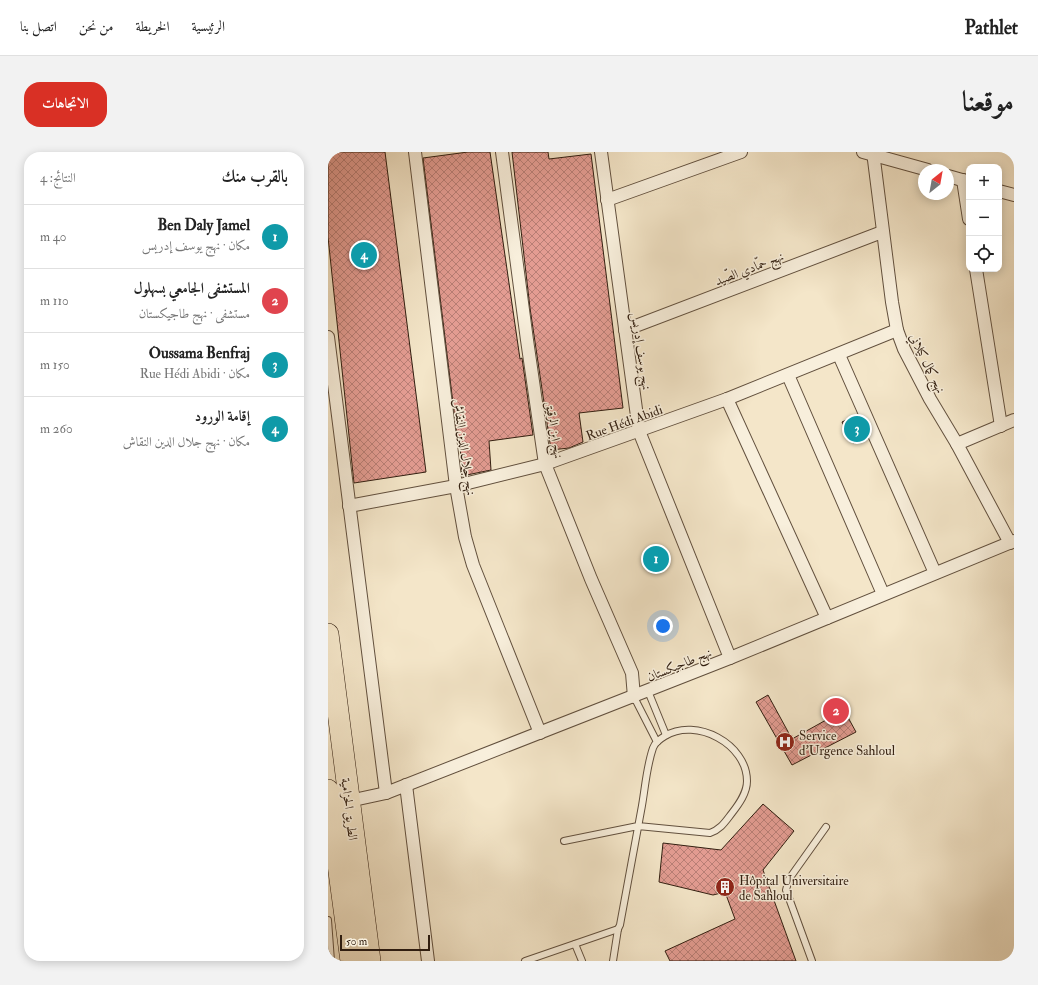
<!DOCTYPE html>
<html lang="ar">
<meta charset="utf-8">
<style>
:root{--surface:#fff;--page:#f2f2f2;--text:#222;--muted:#767676;--line:#e0e0e0;--accent:#d93025}
body{margin:0;font-family:"IM FELL Double Pica",Amiri,serif;background:var(--page);color:var(--text);direction:rtl}
.controls{position:absolute;right:12px;top:12px;display:grid;overflow:hidden;border-radius:8px;box-shadow:0 2px 10px #0003}
.controls button{width:36px;height:36px;display:grid;place-items:center;padding:0;border:0;border-bottom:1px solid var(--line);background:var(--surface);color:var(--text);font:20px sans-serif}
.compass{position:absolute;left:590px;top:12px;width:36px;height:36px;border-radius:50%;background:var(--surface);box-shadow:0 2px 10px #0003;rotate:31deg}
.scale{position:absolute;left:12px;bottom:10px;width:90px;box-sizing:border-box;padding-left:4px;border:2px solid #311e10;border-top:0;font-size:11px;line-height:14px;white-space:nowrap;color:#311e10;-webkit-text-stroke:3px #f8efdc;paint-order:stroke}
.you{position:absolute;left:335px;top:474px;width:14px;height:14px;margin:-10px;border:3px solid #fff;border-radius:50%;background:#1a73e8;box-shadow:0 0 0 6px #1a73e833}
.badge{display:grid;place-items:center;width:26px;height:26px;border-radius:50%;background:var(--accent);color:#fff;font-size:13px;font-weight:700}
.pin{position:absolute;translate:-50% -50%;border:2px solid #fff;box-shadow:0 1px 4px #0006}
.list{margin:0;padding:0;list-style:none}
h2{display:flex;justify-content:space-between;align-items:center;height:52px;margin:0;padding:0 16px;font-size:17px}
h2 small{font-size:13px;font-weight:400;color:var(--muted)}
.list li{display:grid;grid-template-columns:26px 1fr auto;gap:12px;align-items:center;box-sizing:border-box;height:64px;padding:0 16px;border-top:1px solid var(--line)}
.list b{display:block;font-size:15px;white-space:nowrap}
.list p{margin:0;font-size:13px;white-space:nowrap;color:var(--muted)}
.list em{font-size:13px;font-style:normal;color:var(--muted)}
.icon{flex:none;width:22px;height:22px;fill:none;stroke:currentColor;stroke-width:2;stroke-linecap:round;stroke-linejoin:round}
.map{position:relative;flex:none;width:686px;height:809px;overflow:hidden;direction:ltr;border-radius:16px}
header{display:flex;align-items:center;gap:24px;box-sizing:border-box;height:56px;padding:0 20px;background:var(--surface);border-bottom:1px solid var(--line)}
header strong{font-size:19px}
nav{display:flex;gap:22px;margin-inline-start:auto;font-size:14px}
.intro{display:flex;align-items:center;justify-content:space-between;box-sizing:border-box;height:96px;padding:0 24px}
h1{margin:0;font-size:28px}
.button{padding:10px 18px;border-radius:16px;background:var(--accent);color:#fff;font-size:14px;font-weight:700}
main{display:flex;gap:24px;padding:0 24px}
aside{flex:1;background:var(--surface);border-radius:16px;box-shadow:0 2px 10px #0003}
.map>svg:first-child{display:block}
.building{fill:url(#building-cross-hatch);stroke:#311e10}
.lines{fill:none;stroke-linecap:round;stroke-linejoin:round}
.service-casing{stroke:#62503e;stroke-width:8}
.minor-casing{stroke:#62503e;stroke-width:14}
.trunk-casing{stroke:#311e10;stroke-width:22}
.service{stroke:#f8efdc;stroke-width:6}
.minor{stroke:#f8efdc;stroke-width:12}
.trunk{stroke:#f4e6c9;stroke-width:21}
.labels{text-anchor:middle;stroke-width:3;stroke-linejoin:round;paint-order:stroke}
.street-label{font-size:13px;fill:#311e10;stroke:#f8efdc}
.poi-label{font-size:13px;fill:#311e10;stroke:#f8efdc;text-anchor:start}
</style>
<header>
<strong>Pathlet</strong>
<nav><a>الرئيسية</a><a>الخريطة</a><a>من نحن</a><a>اتصل بنا</a></nav>
</header>
<div class="intro"><h1>موقعنا</h1><a class="button">الاتجاهات</a></div>
<main>
<div class="map">
<svg width="686" height="809" viewBox="0 0 686 809">
<defs>
<pattern id="building-cross-hatch" width="8" height="8" patternUnits="userSpaceOnUse"><rect width="8" height="8" fill="#e39c92"/><path d="M0 0l8 8M0 8l8-8" fill="none" stroke="#b97f76"/></pattern>
</defs>
<rect width="100%" height="100%" fill="#f4e6c9"/>
<filter id="stains"><feTurbulence type="fractalNoise" baseFrequency=".005" numOctaves="4"/><feColorMatrix values="0 0 0 0 .2 0 0 0 0 .09 0 0 0 0 .02 0 0 0 .5 -.17"/></filter>
<radialGradient id="worn" r=".72"><stop offset=".6" stop-color="#630" stop-opacity="0"/><stop offset="1" stop-color="#630" stop-opacity=".3"/></radialGradient>
<g class="building">
<polygon points="0,0 57,0 98,320 26,331 0,85"/>
<polygon points="140,0 162,0 192,207 194,206 205,283 161,289 163,318 134,324 132,292 130,292 95,6"/>
<polygon points="184,0 220,0 221,7 263,2 295,256 251,261 255,290 241,296 223,298 202,156"/>
<polygon points="529,263 539,285 525,291 514,270"/>
<polygon points="336,396 341,409 319,418 314,406"/>
<polygon points="440,543 464,587 516,558 528,580 464,613 428,550"/>
<polygon points="435,652 466,679 435,718 468,809 342,809 337,799 407,767 397,740 385,743 331,730 335,691 393,698"/>
</g>
<g class="lines">
<defs>
<g id="service">
<polyline points="320,539 338,583"/>
<polyline points="306,545 329,590"/>
<path d="M236 689 310 674 382 681C393 677 397 670 404 661 411 652 419 641 419 629 419 592 368 565 337 584 332 587 327 590 325 596 318 616 317 639 313 659 306 697 299 735 292 773L290 777 285 809"/>
<polyline points="0,768 3,809"/>
<polyline points="247,792 254,809"/>
<polyline points="197,809 290,777"/>
<polyline points="484,809 458,738 461,727 498,675"/>
</g>
<g id="minor">
<polyline points="87,0 128,334 137,385 145,413 212,581"/>
<polyline points="174,0 199,188 217,312 263,427 304,521 306,545"/>
<polyline points="273,0 311,279 402,506"/>
<polyline points="535,0 600,18"/>
<polyline points="545,0 564,150 569,178 576,197 602,247 629,292 682,391"/>
<polyline points="620,24 641,30"/>
<polyline points="635,28 641,67"/>
<polyline points="671,39 686,43"/>
<polyline points="279,48 413,0"/>
<polyline points="648,117 673,274"/>
<polyline points="297,178 554,80"/>
<polyline points="0,185 58,641"/>
<polyline points="511,203 607,421"/>
<polyline points="460,223 555,442"/>
<polyline points="399,247 499,466"/>
<polyline points="629,292 686,268"/>
<polyline points="21,354 128,334 217,312 399,247 569,178"/>
<polyline points="78,633 100,809"/>
<polyline points="21,649 58,641 402,506 686,389"/>
</g>
<g id="trunk">
<polyline points="0,482 42,809"/>
<polyline points="0,638 23,809"/>
</g>
</defs>
<use href="#service" class="service-casing"/>
<use href="#minor" class="minor-casing"/>
<use href="#trunk" class="trunk-casing"/>
<use href="#service" class="service"/>
<use href="#minor" class="minor"/>
<use href="#trunk" class="trunk"/>
</g>
<defs>
<symbol id="hospital-disc" viewBox="-11 -11 22 22"><circle r="9.5" fill="#8f2418" stroke="#f8efdc"/><path d="M-5-5h3v3.5h4V-5h3V5h-3V1.5h-4V5h-3Z" fill="#fff"/></symbol>
<symbol id="building-disc" viewBox="-11 -11 22 22"><circle r="9.5" fill="#8f2418" stroke="#f8efdc"/><path d="M-4-6H4V6H1V3H-1V6H-4ZM-2.5-4.3h1.7v1.8h-1.7ZM.8-4.3h1.7v1.8H.8ZM-2.5-1h1.7V.8h-1.7ZM.8-1h1.7V.8H.8Z" fill="#fff"/></symbol>
</defs>
<g fill-rule="evenodd">
<use href="#hospital-disc" x="446" y="579" width="22" height="22"/>
<use href="#building-disc" x="386" y="724" width="22" height="22"/>
</g>
<g class="labels">
<g class="street-label">
<text transform="translate(421 116) rotate(-21)" y="5">نهج حمّادي الصّيد</text>
<text transform="translate(314 199) rotate(82)" y="5">نهج يوسف إدريس</text>
<text transform="translate(600 211) rotate(64)" y="5">نهج كمال كيلاني</text>
<text transform="translate(296 270) rotate(-20)" y="5">Rue Hédi Abidi</text>
<text transform="translate(227 278) rotate(81)" y="5">نهج ابن الرقيق</text>
<text transform="translate(137 295) rotate(82)" y="5">نهج جلال الدين النقاش</text>
<text transform="translate(351 512) rotate(-22)" y="5">نهج طاجيكستان</text>
<text transform="translate(22 657) rotate(83)" y="5">الطريق الحزامية</text>
</g>
<g class="poi-label">
<text x="471" y="588">Service<tspan x="471" dy="15">d'Urgence Sahloul</tspan></text>
<text x="411" y="733">Hôpital Universitaire<tspan x="411" dy="15">de Sahloul</tspan></text>
</g>
</g>
<rect width="100%" height="100%" filter="url(#stains)"/>
<rect width="100%" height="100%" fill="url(#worn)"/>
</svg>
<div class="controls">
<button>+</button>
<button>−</button>
<button><svg class="icon" aria-label="locate" viewBox="0 0 24 24"><circle cx="12" cy="12" r="6"/><path d="M12 2v4M12 18v4M2 12h4M18 12h4"/></svg></button>
</div>
<svg class="compass" viewBox="-18 -18 36 36"><path d="M0-13l5 13h-10z" fill="#e53935"/><path d="M0 13l5-13h-10z" fill="#767676"/></svg>
<div class="scale">50 m</div>
<div class="you"></div>
<div class="pin badge" style="left:328px;top:407px;background:#0f9aa8">1</div>
<div class="pin badge" style="left:508px;top:559px;background:#e0444e">2</div>
<div class="pin badge" style="left:529px;top:277px;background:#0f9aa8">3</div>
<div class="pin badge" style="left:36px;top:103px;background:#0f9aa8">4</div>
</div>
<aside>
<h2>بالقرب منك<small>النتائج: 4</small></h2>
<ul class="list">
<li><span class="badge" style="background:#0f9aa8">1</span><div><b>Ben Daly Jamel</b><p>مكان · نهج يوسف إدريس</p></div><em>40 m</em></li>
<li><span class="badge" style="background:#e0444e">2</span><div><b>المستشفى الجامعي بسهلول</b><p>مستشفى · نهج طاجيكستان</p></div><em>110 m</em></li>
<li><span class="badge" style="background:#0f9aa8">3</span><div><b>Oussama Benfraj</b><p>مكان · Rue Hédi Abidi</p></div><em>150 m</em></li>
<li><span class="badge" style="background:#0f9aa8">4</span><div><b>إقامة الورود</b><p>مكان · نهج جلال الدين النقاش</p></div><em>260 m</em></li>
</ul>
</aside>
</main>
